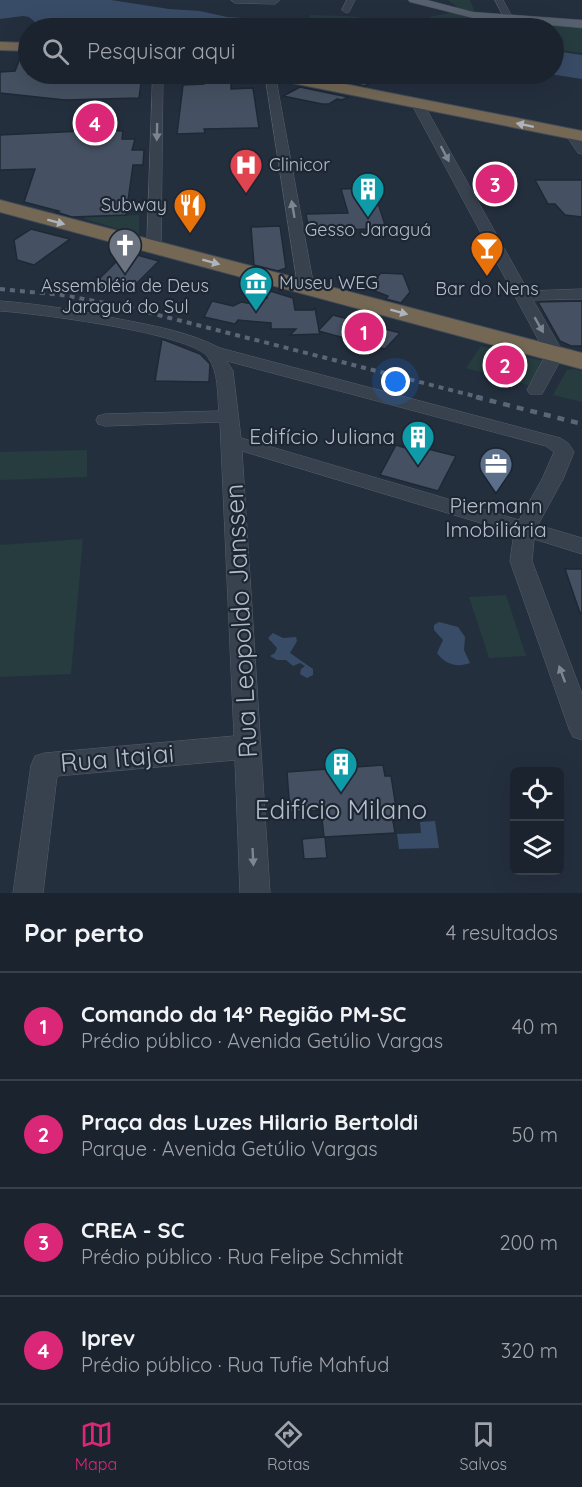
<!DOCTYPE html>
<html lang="pt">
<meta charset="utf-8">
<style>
:root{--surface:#1b232e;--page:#242b36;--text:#f1f3f6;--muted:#a0a4aa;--line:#39404a;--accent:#db2777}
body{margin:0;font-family:Quicksand,sans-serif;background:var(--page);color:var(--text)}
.controls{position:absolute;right:18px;bottom:18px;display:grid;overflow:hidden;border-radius:9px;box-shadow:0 6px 24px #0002}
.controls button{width:54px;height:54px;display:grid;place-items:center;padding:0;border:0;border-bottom:2px solid var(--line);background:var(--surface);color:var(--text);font:30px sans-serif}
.you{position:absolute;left:396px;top:382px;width:21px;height:21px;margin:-15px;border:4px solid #fff;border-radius:50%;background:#1a73e8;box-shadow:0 0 0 9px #1a73e833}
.badge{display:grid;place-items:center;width:39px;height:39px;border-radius:50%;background:var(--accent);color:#fff;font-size:20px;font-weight:700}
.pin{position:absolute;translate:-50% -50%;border:3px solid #fff;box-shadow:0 2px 6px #0006}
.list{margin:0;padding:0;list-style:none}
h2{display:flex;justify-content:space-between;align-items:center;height:78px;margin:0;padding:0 24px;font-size:26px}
h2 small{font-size:20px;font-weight:400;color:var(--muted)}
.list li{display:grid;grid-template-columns:39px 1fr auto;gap:18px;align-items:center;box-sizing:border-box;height:108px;padding:0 24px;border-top:2px solid var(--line)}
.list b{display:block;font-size:22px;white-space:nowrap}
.list p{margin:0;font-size:20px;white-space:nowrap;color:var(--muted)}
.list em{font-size:20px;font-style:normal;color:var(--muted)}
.icon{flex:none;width:33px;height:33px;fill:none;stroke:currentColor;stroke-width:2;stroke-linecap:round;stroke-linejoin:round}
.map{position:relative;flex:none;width:582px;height:893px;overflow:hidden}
.search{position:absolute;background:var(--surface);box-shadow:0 6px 24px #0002;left:18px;right:18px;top:18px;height:66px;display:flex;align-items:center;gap:15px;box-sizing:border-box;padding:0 21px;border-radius:33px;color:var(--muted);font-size:22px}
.sheet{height:510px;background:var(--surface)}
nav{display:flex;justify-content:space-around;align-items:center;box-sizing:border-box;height:84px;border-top:2px solid var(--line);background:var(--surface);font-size:16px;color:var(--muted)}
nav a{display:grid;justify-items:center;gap:3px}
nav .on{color:var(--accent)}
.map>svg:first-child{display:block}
.green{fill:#263c3f}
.water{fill:#394c67}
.building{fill:#455162;stroke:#1f2835;stroke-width:1.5}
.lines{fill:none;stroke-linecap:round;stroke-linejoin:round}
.minor-casing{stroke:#565f6c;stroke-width:1}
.major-casing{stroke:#414a57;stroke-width:1}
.highway-casing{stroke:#434c59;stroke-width:2}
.minor{fill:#38414e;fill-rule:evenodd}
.major{fill:#56606e;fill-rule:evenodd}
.highway{fill:#746855;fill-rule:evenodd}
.rail-far1{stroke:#5a6575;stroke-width:4;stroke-dasharray:5 5;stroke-linecap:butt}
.rail{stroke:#5a6575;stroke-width:4.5;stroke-dasharray:7 7;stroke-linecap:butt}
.oneway{fill:#aeb4bd}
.oneway2{fill:#7c8592}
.labels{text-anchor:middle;stroke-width:4.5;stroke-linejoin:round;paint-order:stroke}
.far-poi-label{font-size:18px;fill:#b4bcc9;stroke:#1d2633}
.poi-label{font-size:21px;fill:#b4bcc9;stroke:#1d2633;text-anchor:end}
.near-street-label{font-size:26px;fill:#b4bcc9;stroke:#1d2633}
.near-poi-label{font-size:26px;fill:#b4bcc9;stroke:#1d2633}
</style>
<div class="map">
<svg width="582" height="893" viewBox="0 0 582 893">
<rect width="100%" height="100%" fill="#242f3e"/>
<g class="green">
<polygon points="448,0 470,0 481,28 409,28 309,19 310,15 347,16 417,24 433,16 455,12 456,6"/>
<polygon points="548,24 563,24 582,28 582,53 554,49 554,42 565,42"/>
<polygon points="139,215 139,235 85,219 85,217"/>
<polygon points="481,346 544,361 531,386 466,368"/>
<polygon points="574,369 582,371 582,402 553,395 567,370"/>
<polygon points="87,450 87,477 0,480 0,452"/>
<polygon points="83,539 71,674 0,677 0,545"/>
<polygon points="506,595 526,656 489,658 469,597"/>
</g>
<g class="water">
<path d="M0 0H111L169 9 200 11 227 17 328 23 367 28H178C154 27 130 27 106 26 82 25 59 22 35 22L29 17 23 16 0 19Z"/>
<polygon points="554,51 582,55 582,79 550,74 554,74"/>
<path d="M439 622 458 627 465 637 464 650 470 663C456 668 445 664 437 653L443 640 434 630V625Z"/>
<polygon points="273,633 283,638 296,637 297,641 290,653 313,669 313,675 307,678 300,674 301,669 305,666 300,663 293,666 286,660 277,660 270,656 275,653 277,648 268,638"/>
<polygon points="435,821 439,848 399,849 397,834 421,833 420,822"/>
</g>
<g class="building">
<polygon points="22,53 28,53 28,74 59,74 57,78 142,76 139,98 65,100 0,93 0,72 15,71"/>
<polygon points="204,74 223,74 222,76 231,79 231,89 253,88 259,128 204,129 205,133 177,134 183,85 204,84"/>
<polygon points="358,74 378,78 365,86 337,80 346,75 353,76"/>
<polygon points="300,87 348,97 342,100 337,99 329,104 322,104 283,96"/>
<polygon points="103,130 123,131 122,139 135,139 132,150 144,150 143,165 133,165 126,215 72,217 56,212 59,211 24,202 35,169 0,170 0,135"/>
<polygon points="535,180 582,180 582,217 565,215 555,204 548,204"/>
<polygon points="370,188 373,204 378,203 386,228 309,232 306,214 348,213 341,189"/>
<polygon points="280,226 286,268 278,271 254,265 251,227"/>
<polygon points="31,229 58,236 70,239 34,265 17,260 14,240"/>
<polygon points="126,252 159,261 126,294 91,287"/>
<polygon points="381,273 403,274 410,292 401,303 386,299 388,296 367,288"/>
<polygon points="267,290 293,298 295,310 313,310 315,308 319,330 333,315 400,333 385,349 319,331 320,334 290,335 296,329 271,329 271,323 238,320 235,324 204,317 212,301 233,306 241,302 253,304 258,299 267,298"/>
<polygon points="582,301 582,346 571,346 560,341 538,302"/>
<polygon points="162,339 200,354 210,364 209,382 155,381"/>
<polygon points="396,445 418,452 420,447 456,456 438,491 380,475"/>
<polygon points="565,569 582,569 582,612 580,613"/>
<polygon points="383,765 385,776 391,776 398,820 393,821 395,833 325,837 327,858 304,859 302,839 324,837 321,810 290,812 287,772"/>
</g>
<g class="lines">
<defs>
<g id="minor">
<polygon points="231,0 279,0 279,1 275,4 235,3"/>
<polygon points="347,0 355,0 349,12 346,13 342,10"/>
<polygon points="495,0 503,0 518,28 510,28"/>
<polygon points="153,74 163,74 161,247 154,251 147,247"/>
<polygon points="265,74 275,74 314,287 306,292 298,287"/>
<polygon points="417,100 423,103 528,291 582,289 582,299 533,300 564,354 542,394 530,394 527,390 546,354 411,103"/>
<polygon points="571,130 575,131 582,141 582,154 578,153 565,134"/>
<path d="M0 301C39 304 76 310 114 318 150 325 187 331 220 348L560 438 568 443 574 452 563 479 538 525 582 538V554L534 539 532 561 582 694V740L573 737 569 729 510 561 514 533 242 451 270 893H240L235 760 57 776 43 893H13L31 765 35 756 45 753 234 736 220 422 105 426 98 424 96 420 98 416 105 414 219 411C217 393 219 373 208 357 191 333 34 313 0 311ZM227 361 546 446 554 452 542 479 519 520 241 438 233 371Z"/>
</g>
<polygon id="major" points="408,0 427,0 473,12 582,20 582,28 473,18 410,2"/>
<g id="highway">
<polygon points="0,42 28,43 28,51 0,50"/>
<polygon points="264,74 294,74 582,131 582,141 272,79"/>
<polygon points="0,200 582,353 582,369 0,212"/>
</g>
</defs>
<use href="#minor" class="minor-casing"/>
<use href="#major" class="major-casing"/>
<use href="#highway" class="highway-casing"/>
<use href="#minor" class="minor"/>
<use href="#major" class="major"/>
<use href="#highway" class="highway"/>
<polyline class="rail-far1" points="0,289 62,295 127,307 482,398"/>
<polyline class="rail" points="476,397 582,424"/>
</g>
<defs><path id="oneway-solid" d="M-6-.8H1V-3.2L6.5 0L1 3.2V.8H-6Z" transform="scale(1.5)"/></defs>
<g class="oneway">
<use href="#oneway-solid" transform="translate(525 125) rotate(-168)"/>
<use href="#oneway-solid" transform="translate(56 222) rotate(15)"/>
<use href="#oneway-solid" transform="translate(211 262) rotate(15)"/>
<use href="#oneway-solid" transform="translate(399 312) rotate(15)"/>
</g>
<g class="oneway2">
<use href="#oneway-solid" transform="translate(157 132) rotate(91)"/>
<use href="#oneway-solid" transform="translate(445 154) rotate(62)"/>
<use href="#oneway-solid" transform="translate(293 209) rotate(-100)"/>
<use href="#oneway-solid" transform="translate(539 325) rotate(60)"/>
<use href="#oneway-solid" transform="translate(562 674) rotate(-110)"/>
<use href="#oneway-solid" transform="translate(253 857) rotate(87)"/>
</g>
<defs>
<symbol id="hospital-pin" viewBox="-11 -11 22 30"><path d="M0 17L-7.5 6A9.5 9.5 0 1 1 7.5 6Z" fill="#e0444e" stroke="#1d2633"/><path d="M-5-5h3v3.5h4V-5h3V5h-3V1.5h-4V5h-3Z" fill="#fff"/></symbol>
<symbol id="building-pin" viewBox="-11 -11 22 30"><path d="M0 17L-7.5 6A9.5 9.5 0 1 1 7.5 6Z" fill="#0f9aa8" stroke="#1d2633"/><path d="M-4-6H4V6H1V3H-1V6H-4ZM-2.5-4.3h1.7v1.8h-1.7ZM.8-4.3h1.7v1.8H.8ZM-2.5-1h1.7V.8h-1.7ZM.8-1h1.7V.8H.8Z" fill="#fff"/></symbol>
<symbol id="restaurant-pin" viewBox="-11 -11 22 30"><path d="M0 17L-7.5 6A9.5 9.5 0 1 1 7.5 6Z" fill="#e8710a" stroke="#1d2633"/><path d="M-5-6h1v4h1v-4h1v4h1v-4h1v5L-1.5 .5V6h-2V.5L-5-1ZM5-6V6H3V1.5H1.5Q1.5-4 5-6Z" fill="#fff"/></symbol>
<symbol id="church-pin" viewBox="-11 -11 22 30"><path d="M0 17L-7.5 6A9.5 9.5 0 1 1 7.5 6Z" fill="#6b7280" stroke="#1d2633"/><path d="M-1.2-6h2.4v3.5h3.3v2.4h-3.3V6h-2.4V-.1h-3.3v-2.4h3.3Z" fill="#fff"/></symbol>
<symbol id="bar-pin" viewBox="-11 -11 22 30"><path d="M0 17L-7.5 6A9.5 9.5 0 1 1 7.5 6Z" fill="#e8710a" stroke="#1d2633"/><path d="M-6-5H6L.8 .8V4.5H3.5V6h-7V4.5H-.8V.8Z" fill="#fff"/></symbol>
<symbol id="museum-pin" viewBox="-11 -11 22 30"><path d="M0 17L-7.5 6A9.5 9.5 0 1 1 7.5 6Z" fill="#0f9aa8" stroke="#1d2633"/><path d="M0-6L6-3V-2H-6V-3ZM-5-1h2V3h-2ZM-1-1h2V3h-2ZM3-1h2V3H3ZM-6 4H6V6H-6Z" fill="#fff"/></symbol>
<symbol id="office-pin" viewBox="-11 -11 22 30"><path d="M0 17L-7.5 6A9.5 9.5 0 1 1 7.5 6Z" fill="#5c6f8a" stroke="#1d2633"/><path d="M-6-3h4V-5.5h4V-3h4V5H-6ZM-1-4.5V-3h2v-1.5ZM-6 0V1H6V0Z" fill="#fff"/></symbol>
</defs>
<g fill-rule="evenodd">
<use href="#hospital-pin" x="227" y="146" width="38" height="52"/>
<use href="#building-pin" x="349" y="170" width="38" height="52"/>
<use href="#restaurant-pin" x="171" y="186" width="38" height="52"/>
<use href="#church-pin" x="106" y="226" width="38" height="52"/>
<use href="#bar-pin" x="468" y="229" width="38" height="52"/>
<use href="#museum-pin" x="237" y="264" width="38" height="52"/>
<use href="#building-pin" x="399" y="418" width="38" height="52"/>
<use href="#office-pin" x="477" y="445" width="38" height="52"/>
<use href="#building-pin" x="322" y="745" width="38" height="52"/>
</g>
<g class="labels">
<g class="far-poi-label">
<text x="269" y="171" text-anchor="start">Clinicor</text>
<text x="167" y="211" text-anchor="end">Subway</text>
<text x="368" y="236">Gesso Jaraguá</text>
<text x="279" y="289" text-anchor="start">Museu WEG</text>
<text x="125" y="292">Assembléia de Deus<tspan x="125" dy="21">Jaraguá do Sul</tspan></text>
<text x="487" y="295">Bar do Nens</text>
</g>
<g class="poi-label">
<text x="395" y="444">Edifício Juliana</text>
<text x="496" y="513" text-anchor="middle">Piermann<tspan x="496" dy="24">Imobiliária</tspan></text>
</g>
<g class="near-street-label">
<text transform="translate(241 621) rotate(-93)" y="9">Rua Leopoldo Janssen</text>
<text transform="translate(117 758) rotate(-5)" y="9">Rua Itajai</text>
</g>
<g class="near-poi-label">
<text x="341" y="819">Edifício Milano</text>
</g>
</g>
</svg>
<div class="controls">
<button><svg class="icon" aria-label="locate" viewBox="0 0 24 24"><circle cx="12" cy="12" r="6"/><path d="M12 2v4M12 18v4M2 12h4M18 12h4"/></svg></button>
<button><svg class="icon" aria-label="layers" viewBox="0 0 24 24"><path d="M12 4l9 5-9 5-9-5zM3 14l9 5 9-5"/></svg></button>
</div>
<div class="you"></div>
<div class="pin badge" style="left:364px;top:332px">1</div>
<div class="pin badge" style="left:505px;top:365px">2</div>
<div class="pin badge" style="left:495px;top:184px">3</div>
<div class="pin badge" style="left:95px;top:123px">4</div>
<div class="search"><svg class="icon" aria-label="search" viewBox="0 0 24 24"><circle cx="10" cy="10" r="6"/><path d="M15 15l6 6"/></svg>Pesquisar aqui</div>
</div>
<section class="sheet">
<h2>Por perto<small>4 resultados</small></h2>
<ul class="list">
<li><span class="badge">1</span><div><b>Comando da 14º Região PM-SC</b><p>Prédio público · Avenida Getúlio Vargas</p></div><em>40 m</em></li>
<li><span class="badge">2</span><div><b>Praça das Luzes Hilario Bertoldi</b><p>Parque · Avenida Getúlio Vargas</p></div><em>50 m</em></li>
<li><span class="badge">3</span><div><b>CREA - SC</b><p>Prédio público · Rua Felipe Schmidt</p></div><em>200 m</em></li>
<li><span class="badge">4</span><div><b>Iprev</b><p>Prédio público · Rua Tufie Mahfud</p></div><em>320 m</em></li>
</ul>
</section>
<nav>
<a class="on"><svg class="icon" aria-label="map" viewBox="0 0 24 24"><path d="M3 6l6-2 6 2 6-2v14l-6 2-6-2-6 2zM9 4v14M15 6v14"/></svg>Mapa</a>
<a><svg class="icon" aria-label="directions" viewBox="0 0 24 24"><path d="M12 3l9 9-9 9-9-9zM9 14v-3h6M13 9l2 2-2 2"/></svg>Rotas</a>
<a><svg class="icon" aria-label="saved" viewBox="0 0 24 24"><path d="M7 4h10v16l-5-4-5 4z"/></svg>Salvos</a>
</nav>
